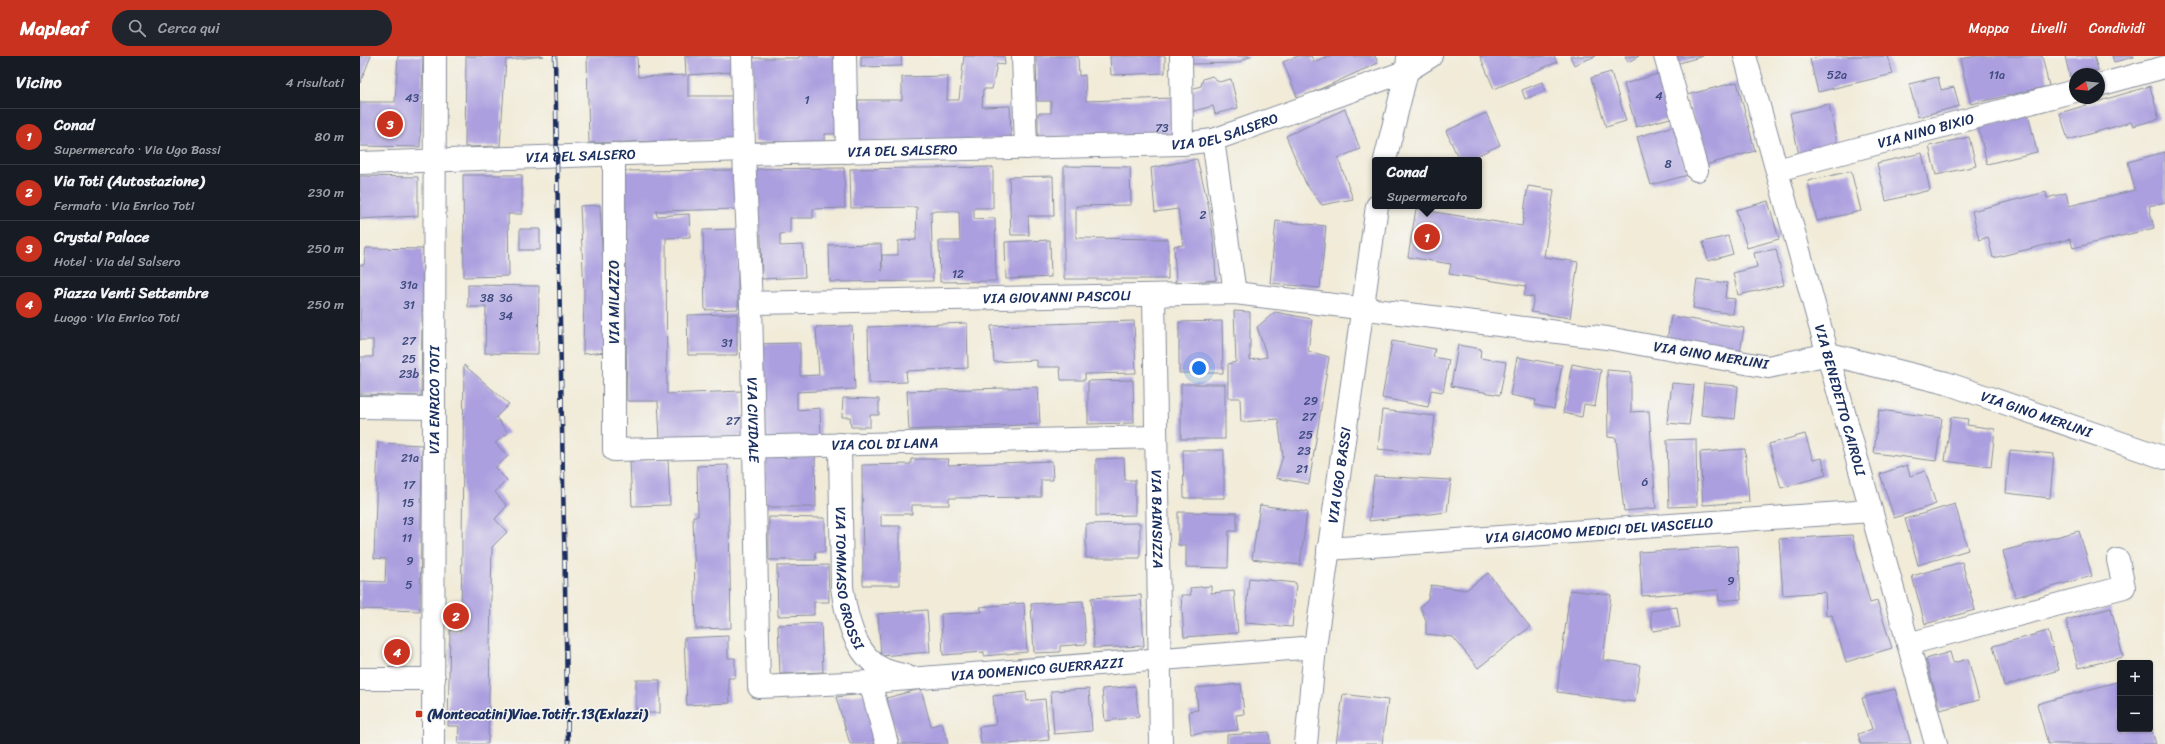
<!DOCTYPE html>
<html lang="it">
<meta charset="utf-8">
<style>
:root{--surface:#171b24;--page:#20242c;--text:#f1f3f6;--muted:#9ea1a6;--line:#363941;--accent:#c8321e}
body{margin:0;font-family:Sriracha,sans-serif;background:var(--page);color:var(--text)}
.controls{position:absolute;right:12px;bottom:12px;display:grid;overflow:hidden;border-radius:4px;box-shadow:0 1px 3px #0004}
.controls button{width:36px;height:36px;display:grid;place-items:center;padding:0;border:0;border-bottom:1px solid var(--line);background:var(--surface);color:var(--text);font:20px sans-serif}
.compass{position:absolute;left:1709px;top:12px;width:36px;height:36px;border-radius:50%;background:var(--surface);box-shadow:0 1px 3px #0004;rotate:256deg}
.you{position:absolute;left:839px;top:312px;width:14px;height:14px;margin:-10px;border:3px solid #fff;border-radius:50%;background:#1a73e8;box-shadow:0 0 0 6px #1a73e833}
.badge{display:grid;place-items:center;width:26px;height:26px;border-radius:50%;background:var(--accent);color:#fff;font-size:13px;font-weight:700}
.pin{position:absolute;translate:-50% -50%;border:2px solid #fff;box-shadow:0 1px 4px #0006}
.popup{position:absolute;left:1012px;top:101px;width:110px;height:52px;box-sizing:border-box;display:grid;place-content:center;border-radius:4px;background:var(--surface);filter:drop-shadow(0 1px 3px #0005);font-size:13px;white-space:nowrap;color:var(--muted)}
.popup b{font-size:15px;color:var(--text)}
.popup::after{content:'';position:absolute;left:50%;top:100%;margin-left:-8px;border:8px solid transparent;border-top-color:var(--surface)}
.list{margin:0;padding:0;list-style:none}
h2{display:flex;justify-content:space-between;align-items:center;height:52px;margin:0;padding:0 16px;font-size:17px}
h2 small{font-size:13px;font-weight:400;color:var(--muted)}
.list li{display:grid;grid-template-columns:26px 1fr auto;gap:12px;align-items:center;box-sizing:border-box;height:56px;padding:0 16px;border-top:1px solid var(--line)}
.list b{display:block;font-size:15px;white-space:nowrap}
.list p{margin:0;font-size:13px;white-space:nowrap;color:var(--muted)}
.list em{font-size:13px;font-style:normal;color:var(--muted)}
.icon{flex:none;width:22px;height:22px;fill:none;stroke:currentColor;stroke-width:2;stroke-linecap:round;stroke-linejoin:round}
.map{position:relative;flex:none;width:1805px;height:688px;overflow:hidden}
header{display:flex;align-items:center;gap:24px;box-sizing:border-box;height:56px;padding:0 20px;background:var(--accent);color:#fff}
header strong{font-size:19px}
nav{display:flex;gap:22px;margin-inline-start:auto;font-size:14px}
.search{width:280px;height:36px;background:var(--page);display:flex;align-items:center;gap:10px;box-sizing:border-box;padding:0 14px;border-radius:22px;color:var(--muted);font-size:15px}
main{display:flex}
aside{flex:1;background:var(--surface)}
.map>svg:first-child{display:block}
.building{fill:#ab9fdf}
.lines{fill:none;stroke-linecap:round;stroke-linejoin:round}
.minor-casing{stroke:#868d9b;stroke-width:24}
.major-casing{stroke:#868d9b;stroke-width:24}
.minor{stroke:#fff;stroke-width:22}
.major{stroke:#fff;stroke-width:22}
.rail-casing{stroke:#1b2f5e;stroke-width:4.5}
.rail{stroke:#f6f6f2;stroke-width:3;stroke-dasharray:9;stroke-linecap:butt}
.poi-dot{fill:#c8321e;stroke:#f6f6f2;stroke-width:1.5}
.labels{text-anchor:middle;stroke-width:3;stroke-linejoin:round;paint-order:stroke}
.number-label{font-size:12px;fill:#3f4b7e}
.street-label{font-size:14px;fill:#1b2f5e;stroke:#f6f6f2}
.poi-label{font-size:14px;font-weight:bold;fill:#1b2f5e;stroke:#f6f6f2;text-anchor:start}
</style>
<header>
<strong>Mapleaf</strong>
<div class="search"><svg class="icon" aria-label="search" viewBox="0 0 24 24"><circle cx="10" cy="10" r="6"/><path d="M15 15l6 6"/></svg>Cerca qui</div>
<nav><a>Mappa</a><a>Livelli</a><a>Condividi</a></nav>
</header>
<main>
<aside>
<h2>Vicino<small>4 risultati</small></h2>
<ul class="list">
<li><span class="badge">1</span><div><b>Conad</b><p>Supermercato · Via Ugo Bassi</p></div><em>80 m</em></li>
<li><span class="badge">2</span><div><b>Via Toti (Autostazione)</b><p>Fermata · Via Enrico Toti</p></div><em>230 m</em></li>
<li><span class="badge">3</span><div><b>Crystal Palace</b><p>Hotel · Via del Salsero</p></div><em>250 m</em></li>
<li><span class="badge">4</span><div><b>Piazza Venti Settembre</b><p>Luogo · Via Enrico Toti</p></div><em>250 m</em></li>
</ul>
</aside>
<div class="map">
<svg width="1805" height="688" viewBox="0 0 1805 688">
<rect width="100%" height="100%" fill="#f6f6f2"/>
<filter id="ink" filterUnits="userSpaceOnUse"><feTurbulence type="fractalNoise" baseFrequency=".025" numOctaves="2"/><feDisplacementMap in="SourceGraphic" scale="8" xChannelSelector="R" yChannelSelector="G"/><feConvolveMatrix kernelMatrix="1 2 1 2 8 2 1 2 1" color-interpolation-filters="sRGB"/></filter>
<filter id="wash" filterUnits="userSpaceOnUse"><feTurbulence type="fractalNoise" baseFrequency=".012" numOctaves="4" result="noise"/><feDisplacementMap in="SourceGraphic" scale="16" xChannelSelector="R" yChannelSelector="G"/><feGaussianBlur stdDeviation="0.9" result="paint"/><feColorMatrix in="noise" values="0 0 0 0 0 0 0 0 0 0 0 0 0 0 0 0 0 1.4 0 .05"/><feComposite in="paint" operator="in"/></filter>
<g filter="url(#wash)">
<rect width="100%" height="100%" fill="#f1ebd8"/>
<g id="blocks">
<g class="building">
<polygon points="0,0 11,0 0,27"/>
<polygon points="38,0 63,0 60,91 0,90 0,46 35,46"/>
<polygon points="106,0 184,0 146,4 140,90 105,91"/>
<polygon points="227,0 277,0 278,21 326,19 325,0 371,0 372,16 328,19 328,40 377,40 378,83 229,87"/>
<polygon points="439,0 477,0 478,78 465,78 465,85 394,86 392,2 439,2"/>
<polygon points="501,0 541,0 542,10 501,11"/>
<polygon points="604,0 644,0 645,9 637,8 632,33 623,33 622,51 650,50 651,83 498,86 498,44 542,44 542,21 588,20 587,44 599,44"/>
<polygon points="676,0 718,0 719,20 725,19 726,45 813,42 814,80 678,82 678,57 691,57 691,45 677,45"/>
<polygon points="750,0 805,0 805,17 751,19"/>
<polygon points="831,0 891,0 877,7 831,8"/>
<polygon points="938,0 951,0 954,6 968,0 1015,0 1018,7 938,43 923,6"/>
<polygon points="1120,0 1194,0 1197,6 1134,33"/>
<polygon points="1210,0 1236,0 1214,9"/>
<polygon points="1265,0 1279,0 1268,6"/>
<polygon points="1314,0 1343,0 1316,8"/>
<polygon points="1462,0 1528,0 1533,18 1458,36 1450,3"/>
<polygon points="1617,0 1682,0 1689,30 1611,48 1600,3"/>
<polygon points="1705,0 1734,0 1738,14 1715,18 1715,20 1710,21"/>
<polygon points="1752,0 1774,0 1774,1 1754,6"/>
<polygon points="1251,16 1266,65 1246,71 1231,22"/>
<polygon points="1301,17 1314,61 1276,71 1264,28"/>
<polygon points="852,20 859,26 871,23 878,52 855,58 853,50 830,56 828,34 841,30 843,23"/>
<polygon points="1578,21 1581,34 1594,31 1599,50 1558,61 1549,28"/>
<polygon points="1182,26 1185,35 1165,43 1162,34"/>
<polygon points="1377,26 1395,95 1345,109 1327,39"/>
<polygon points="1790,30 1799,63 1773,70 1771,66 1708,84 1700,57"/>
<polygon points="1469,48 1478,91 1439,99 1430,57"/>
<polygon points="985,53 1000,93 978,102 993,143 962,149 946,128 926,80"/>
<polygon points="1126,57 1140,89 1108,104 1099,104 1086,75"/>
<polygon points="1668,58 1677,96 1627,108 1618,70"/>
<polygon points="1314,70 1328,119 1291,129 1277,81"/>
<polygon points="1609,81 1616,110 1576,119 1569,90"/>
<polygon points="1805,96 1805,146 1789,150 1794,172 1713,192 1710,183 1633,202 1628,181 1619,184 1612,155 1686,136 1687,142 1706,137 1709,150 1775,134 1768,106"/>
<polygon points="1562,97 1570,134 1526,145 1517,107"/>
<polygon points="837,103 848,147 854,187 856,224 816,227 814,190 823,189 818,153 795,156 791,112"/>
<polygon points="704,110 770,111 771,149 716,150 716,182 808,183 808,223 704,223"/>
<polygon points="633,111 633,152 614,152 614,163 635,162 636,225 580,226 579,185 600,185 599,155 571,155 573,225 470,226 469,189 521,188 522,215 522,199 538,199 538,185 556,184 557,151 491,152 490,113"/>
<polygon points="484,112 485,152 453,153 453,162 430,162 430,177 420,178 420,190 443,189 445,221 402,223 401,178 394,178 393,113"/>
<polygon points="379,114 380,153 296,155 297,160 329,158 330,181 306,182 307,338 382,335 384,380 300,383 298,345 267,345 264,115"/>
<polygon points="1491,115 1501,155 1457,165 1448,125"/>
<polygon points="103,119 162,119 162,158 148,158 149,220 104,221"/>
<polygon points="0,120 58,121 58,160 0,163"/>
<polygon points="693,120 694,160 668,160 669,179 651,179 649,121"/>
<polygon points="1168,130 1194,134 1184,201 1218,206 1210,262 1171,256 1174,241 1164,240 1166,230 1089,218 1091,208 1048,201 1056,153 1162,170"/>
<polygon points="1408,145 1419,183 1387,192 1376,154"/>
<polygon points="240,149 247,296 223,298 224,235 220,150"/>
<polygon points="916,165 966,170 960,232 910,227"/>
<rect x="160" y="173" width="20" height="21"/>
<polygon points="378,173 378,253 345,254 343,174"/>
<polygon points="1368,180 1373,198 1348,205 1343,186"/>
<polygon points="690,184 691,221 646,223 645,186"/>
<polygon points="6,192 63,193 61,340 0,338 0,301 13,301 13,284 0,284 0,209 4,209"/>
<polygon points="1416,193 1424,229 1378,239 1373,217 1397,211 1394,197"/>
<polygon points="1337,223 1367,227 1365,242 1375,243 1373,258 1333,252"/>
<polygon points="108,229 179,230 178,298 125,297 126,251 108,251"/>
<polygon points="874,255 890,256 890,304 907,301 897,271 915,256 952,263 948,295 969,301 949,428 916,422 923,400 918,363 881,366 880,342 868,342 868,308 876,306"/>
<polygon points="377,258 377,299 328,299 327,259"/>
<polygon points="1311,260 1384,272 1380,297 1307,284"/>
<polygon points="774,265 776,317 725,318 725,324 701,324 700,311 677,311 677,304 634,306 631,270"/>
<polygon points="862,265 863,317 819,317 819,266"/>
<polygon points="607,267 608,312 546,315 547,326 509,327 508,271"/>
<polygon points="492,270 495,333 437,336 437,354 460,352 461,383 401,385 398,288 440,287 440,320 459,319 456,271"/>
<polygon points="1032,285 1075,293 1073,301 1089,304 1083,336 1071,334 1068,351 1022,342"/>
<polygon points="1098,289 1121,293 1120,302 1146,306 1140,339 1091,330"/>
<polygon points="1157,301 1202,309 1194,353 1175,349 1176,344 1150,339"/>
<polygon points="1212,308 1241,314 1235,350 1224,348 1222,361 1203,357"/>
<polygon points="104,309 149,348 136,361 148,377 135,387 148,400 135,412 147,424 135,436 147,450 135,463 147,476 132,491 128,688 98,688 99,670 88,670 90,574 101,575"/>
<polygon points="1247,314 1271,316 1271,356 1289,355 1296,452 1264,455 1256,382 1248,381"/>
<polygon points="773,324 774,367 728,368 728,325"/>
<polygon points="1312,327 1334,329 1329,369 1307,367"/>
<polygon points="1344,327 1378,330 1375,363 1341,359"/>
<rect x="821" y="328" width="44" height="55"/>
<polygon points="678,331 680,368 549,374 547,335"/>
<polygon points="483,342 519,343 519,359 510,359 510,371 491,371 490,361 482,361"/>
<polygon points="1022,354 1075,360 1070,399 1018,393"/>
<polygon points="1519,354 1582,362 1576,405 1514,397"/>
<polygon points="1591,361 1608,363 1607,369 1635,373 1631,411 1585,405"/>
<polygon points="1445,378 1453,404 1462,402 1466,419 1421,432 1409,388"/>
<polygon points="1336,383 1337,450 1309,451 1307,384"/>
<polygon points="18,387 62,389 60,555 0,553 0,525 25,526 26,503 14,502"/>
<polygon points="1385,393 1389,446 1343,449 1340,396"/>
<polygon points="823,394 864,394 864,442 824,442"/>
<polygon points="1650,394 1694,398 1690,442 1646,437"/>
<polygon points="405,400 455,400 456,451 406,451"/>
<polygon points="764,402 765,424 775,424 775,459 736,460 736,403"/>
<polygon points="551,403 589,403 588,409 692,405 693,424 681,424 681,441 589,442 589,449 552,449 552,458 521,458 521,470 540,470 540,529 503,529 502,409 551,408"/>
<polygon points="308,404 310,449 272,450 270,405"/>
<polygon points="368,409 371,572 336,573 333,460 338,460 337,410"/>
<polygon points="1547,409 1550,420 1565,415 1576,448 1534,462 1520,418"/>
<polygon points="1014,420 1091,424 1087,456 1009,465"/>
<polygon points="1595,448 1608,494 1558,509 1545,463"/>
<polygon points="900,449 947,456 940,509 892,503"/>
<polygon points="818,456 877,457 877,475 869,475 868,512 826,511 826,489 818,489"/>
<polygon points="409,461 465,462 465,496 455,496 456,504 409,504"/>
<polygon points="780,467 780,502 726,502 726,468"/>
<polygon points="1719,475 1732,520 1655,541 1643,495"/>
<polygon points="1492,479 1510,547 1517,545 1532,592 1486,606 1472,559 1466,560 1465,536 1423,539 1419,483"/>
<polygon points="1378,490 1381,543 1359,545 1358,534 1282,540 1279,496"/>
<polygon points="1602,506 1615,554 1565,568 1552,520"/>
<polygon points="468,509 469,546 454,546 454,559 418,560 417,510"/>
<polygon points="1128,517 1170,571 1118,612 1093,581 1066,578 1066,564 1060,551 1068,543 1071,529 1106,534"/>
<polygon points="889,522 936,527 932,571 885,567"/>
<polygon points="851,530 851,537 874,535 878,577 824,581 821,539 831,539 830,532"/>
<polygon points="1210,534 1251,539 1243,604 1280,609 1275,646 1197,636"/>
<polygon points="781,539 784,590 734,592 731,542"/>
<polygon points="723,545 726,588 700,590 700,596 674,597 671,548"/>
<polygon points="664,547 667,596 624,600 624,596 583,599 581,558 622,556 620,551"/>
<polygon points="1317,551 1320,571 1293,575 1290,555"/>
<polygon points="1751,552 1763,601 1718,612 1706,564"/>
<polygon points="567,554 570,596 521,600 518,558"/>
<polygon points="461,567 463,616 420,618 418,569"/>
<polygon points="1688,575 1699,614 1644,630 1633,590"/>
<polygon points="368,580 368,602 375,602 375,622 368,622 370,647 327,649 324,582"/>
<polygon points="1590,596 1593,607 1608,603 1619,644 1580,654 1566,603"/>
<rect x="276" y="624" width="24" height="33"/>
<polygon points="1760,625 1760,673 1790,673 1790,669 1796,688 1688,688 1677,648"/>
<polygon points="881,628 884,658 876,659 878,674 831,678 829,655 838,654 836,632"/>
<polygon points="775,630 779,661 745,665 742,633"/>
<polygon points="561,633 571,670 582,667 588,688 539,688 526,642"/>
<polygon points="729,633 732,675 694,678 691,635"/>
<polygon points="1535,633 1551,688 1501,688 1498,678 1512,673 1502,642"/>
<polygon points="666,636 667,645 685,643 689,684 649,688 621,688 619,671 636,669 633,640"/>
<polygon points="505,638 518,688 490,688 476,641"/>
<polygon points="983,638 1028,644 1022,688 976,688"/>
<polygon points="909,676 910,688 867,688 867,679"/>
</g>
</g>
</g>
<g filter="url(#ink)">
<use href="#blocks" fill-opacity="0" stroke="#868d9b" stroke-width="1"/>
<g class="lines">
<defs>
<g id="minor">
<polyline points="382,0 384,94"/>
<polyline points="485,0 487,96"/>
<polyline points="663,0 666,92"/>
<polyline points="821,0 822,88"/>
<polyline points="1305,0 1337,114"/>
<path id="s1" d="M1385 0 1576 688"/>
<polyline points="1739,29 1805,11"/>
<polyline points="853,84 875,237"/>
<path id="s2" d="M254 98V394L796 381"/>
<path id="s3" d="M384 98 391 247 399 631 510 626 955 591"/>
<path id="s4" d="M0 107 384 94V98L822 88 853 84 1047 15 1071 0"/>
<path id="s5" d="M1417 114 1715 35"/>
<path id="s6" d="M794 239 801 688"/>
<path id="s7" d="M391 247 875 237 1247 282 1408 311 1469 298 1586 327 1805 402"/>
<polyline points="0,351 74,352"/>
<path id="s8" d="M480 388 482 531C486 559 494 599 523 613 530 616 539 618 546 620"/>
<path id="s9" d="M968 493 1511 455"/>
<polyline points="1548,588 1764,531 1758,504"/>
<polyline points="0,623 74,623"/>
<polyline points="510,626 527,688"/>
</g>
<g id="major">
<polyline points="1025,104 1047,15 1048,0"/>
<path id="s10" d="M73 688 75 0"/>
<path id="s11" d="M946 688 955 591 1017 150"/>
</g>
</defs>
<use href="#minor" class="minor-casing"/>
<use href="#major" class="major-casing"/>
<use href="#minor" class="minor"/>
<use href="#major" class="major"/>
<defs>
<polyline id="rail" points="195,0 208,688"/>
</defs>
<use href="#rail" class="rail-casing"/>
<use href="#rail" class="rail"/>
</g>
</g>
<rect class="poi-dot" x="55" y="654" width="8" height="8" rx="2"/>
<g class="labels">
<g class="number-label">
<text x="1477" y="23">52a</text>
<text x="1637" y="23">11a</text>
<text x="1299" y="44">4</text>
<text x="52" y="46">43</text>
<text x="447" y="48">1</text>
<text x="802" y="76">73</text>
<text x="1308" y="112">8</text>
<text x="843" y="163">2</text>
<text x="598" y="222">12</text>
<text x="49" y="233">31a</text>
<text x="127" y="246">38</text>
<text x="146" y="246">36</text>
<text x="49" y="253">31</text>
<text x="146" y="264">34</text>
<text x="49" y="289">27</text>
<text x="367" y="291">31</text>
<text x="49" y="307">25</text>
<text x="49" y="322">23b</text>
<text x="951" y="349">29</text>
<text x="949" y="365">27</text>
<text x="373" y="369">27</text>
<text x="946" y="383">25</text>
<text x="944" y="399">23</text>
<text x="50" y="406">21a</text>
<text x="942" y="417">21</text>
<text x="1285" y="430">6</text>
<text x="49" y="433">17</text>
<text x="48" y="451">15</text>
<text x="48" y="469">13</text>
<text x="47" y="486">11</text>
<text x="50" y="509">9</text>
<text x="1371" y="529">9</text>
<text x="49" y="533">5</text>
</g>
<g class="street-label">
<text dy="5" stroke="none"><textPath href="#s4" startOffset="871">VIA DEL SALSERO</textPath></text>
<text dy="5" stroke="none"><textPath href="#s5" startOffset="154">VIA NINO BIXIO</textPath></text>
<text dy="5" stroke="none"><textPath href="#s4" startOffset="547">VIA DEL SALSERO</textPath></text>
<text dy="5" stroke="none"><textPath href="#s4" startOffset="221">VIA DEL SALSERO</textPath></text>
<text dy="5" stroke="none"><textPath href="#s7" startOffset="306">VIA GIOVANNI PASCOLI</textPath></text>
<text transform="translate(254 246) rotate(-90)" y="5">VIA MILAZZO</text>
<text transform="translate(1351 299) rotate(9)" y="5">VIA GINO MERLINI</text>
<text dy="5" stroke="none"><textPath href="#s10" startOffset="344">VIA ENRICO TOTI</textPath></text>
<text dy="5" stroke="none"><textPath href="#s1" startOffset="357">VIA BENEDETTO CAIROLI</textPath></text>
<text dy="5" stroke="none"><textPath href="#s7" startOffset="1301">VIA GINO MERLINI</textPath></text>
<text dy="5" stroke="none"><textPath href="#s3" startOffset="266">VIA CIVIDALE</textPath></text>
<text dy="5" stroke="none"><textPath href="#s2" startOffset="567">VIA COL DI LANA</textPath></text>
<text dy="5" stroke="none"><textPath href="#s11" startOffset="271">VIA UGO BASSI</textPath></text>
<text dy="5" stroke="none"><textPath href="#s6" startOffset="224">VIA BAINSIZZA</textPath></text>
<text dy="5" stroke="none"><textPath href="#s9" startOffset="272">VIA GIACOMO MEDICI DEL VASCELLO</textPath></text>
<text dy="5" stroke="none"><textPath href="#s8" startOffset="135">VIA TOMMASO GROSSI</textPath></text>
<text dy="5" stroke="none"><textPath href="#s3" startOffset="812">VIA DOMENICO GUERRAZZI</textPath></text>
</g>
<g class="poi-label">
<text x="67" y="663">(Montecatini)Viae.Totifr.13(Exlazzi)</text>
</g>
</g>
</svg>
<div class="controls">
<button>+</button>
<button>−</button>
</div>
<svg class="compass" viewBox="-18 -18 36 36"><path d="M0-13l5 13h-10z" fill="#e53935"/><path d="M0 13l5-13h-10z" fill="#9ea1a6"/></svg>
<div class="you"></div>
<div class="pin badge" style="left:1067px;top:181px">1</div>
<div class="popup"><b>Conad</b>Supermercato</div>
<div class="pin badge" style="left:96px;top:560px">2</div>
<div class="pin badge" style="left:30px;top:68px">3</div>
<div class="pin badge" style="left:37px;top:596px">4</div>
</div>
</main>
